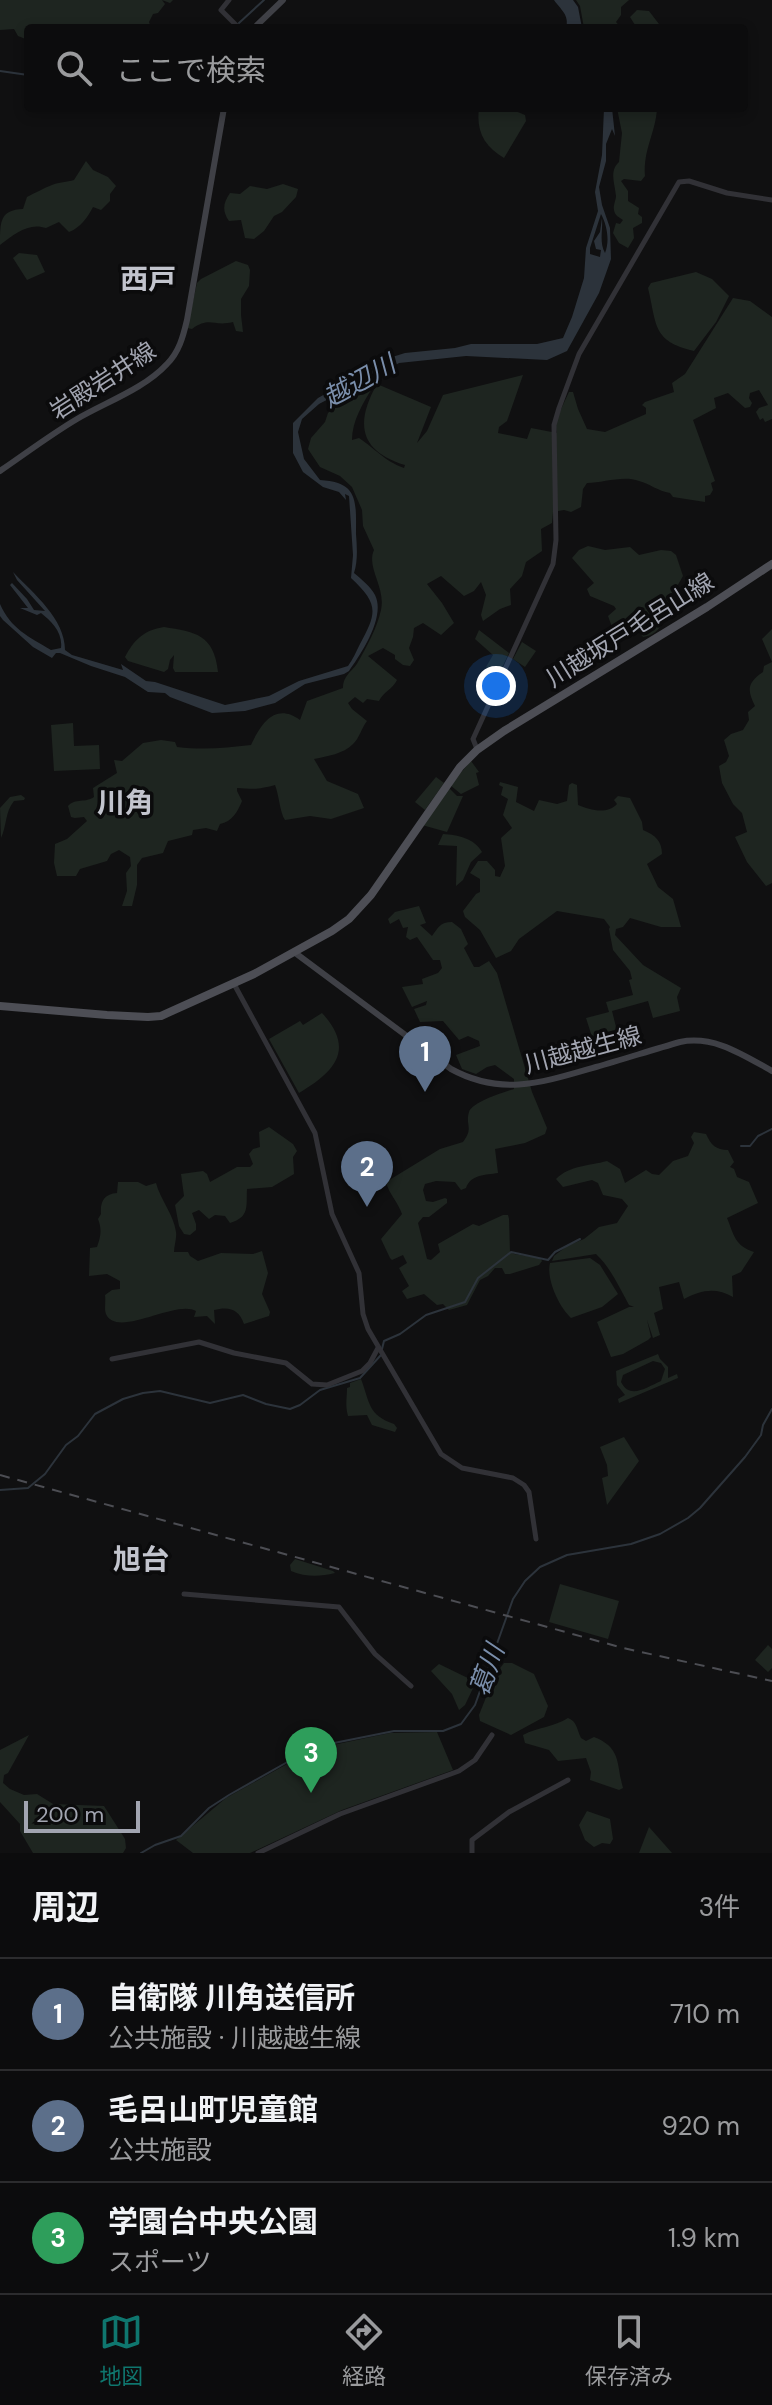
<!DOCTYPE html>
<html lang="ja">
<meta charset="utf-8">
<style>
:root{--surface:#0c0c0d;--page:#151516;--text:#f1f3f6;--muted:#9a9b9d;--line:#2c2c2e;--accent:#0f766e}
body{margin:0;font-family:"DM Sans","Noto Sans JP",sans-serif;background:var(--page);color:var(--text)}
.scale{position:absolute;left:24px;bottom:20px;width:116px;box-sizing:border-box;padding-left:8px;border:4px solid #a2a5b1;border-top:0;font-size:22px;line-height:28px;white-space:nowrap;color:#a2a5b1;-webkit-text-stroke:6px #0b0b0c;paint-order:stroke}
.you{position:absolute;left:496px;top:686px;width:28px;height:28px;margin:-20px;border:6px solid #fff;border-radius:50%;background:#1a73e8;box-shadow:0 0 0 12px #1a73e833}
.badge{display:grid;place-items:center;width:52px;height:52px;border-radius:50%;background:var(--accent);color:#fff;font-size:26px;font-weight:700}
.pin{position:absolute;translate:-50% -66px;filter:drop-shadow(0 2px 4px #0008)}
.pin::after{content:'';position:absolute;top:42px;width:28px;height:24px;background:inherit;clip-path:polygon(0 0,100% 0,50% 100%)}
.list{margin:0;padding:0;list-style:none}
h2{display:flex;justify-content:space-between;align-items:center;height:104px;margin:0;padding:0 32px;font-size:34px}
h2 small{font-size:26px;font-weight:400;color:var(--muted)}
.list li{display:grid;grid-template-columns:52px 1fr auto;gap:24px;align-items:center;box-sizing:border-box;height:112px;padding:0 32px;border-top:2px solid var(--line)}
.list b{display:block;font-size:30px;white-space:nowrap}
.list p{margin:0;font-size:26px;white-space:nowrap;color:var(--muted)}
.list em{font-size:26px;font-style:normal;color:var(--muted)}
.icon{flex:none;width:44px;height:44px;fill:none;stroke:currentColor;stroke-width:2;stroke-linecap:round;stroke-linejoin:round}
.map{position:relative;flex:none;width:772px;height:1853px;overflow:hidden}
.search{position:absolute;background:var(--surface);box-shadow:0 4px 12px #0003;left:24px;right:24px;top:24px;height:88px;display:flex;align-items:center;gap:20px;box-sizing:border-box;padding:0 28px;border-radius:8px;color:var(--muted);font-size:30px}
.sheet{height:440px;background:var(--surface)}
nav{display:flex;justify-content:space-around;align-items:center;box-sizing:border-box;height:112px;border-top:2px solid var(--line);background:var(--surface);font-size:22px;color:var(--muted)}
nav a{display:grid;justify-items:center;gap:4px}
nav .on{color:var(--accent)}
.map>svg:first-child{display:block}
.green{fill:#1e2520;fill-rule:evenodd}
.water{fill:#2c333b;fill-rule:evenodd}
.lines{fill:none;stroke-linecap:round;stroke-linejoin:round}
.stream{stroke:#2c333b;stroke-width:2}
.tertiary{stroke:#313136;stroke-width:5}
.secondary{stroke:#3f4046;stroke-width:6}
.primary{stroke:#4d4e55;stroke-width:8}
.rail{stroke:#4c4d53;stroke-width:2;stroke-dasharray:10 8;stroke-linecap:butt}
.labels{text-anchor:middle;stroke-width:7;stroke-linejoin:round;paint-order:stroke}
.street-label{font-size:24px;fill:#a2a5b1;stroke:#0b0b0c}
.water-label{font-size:26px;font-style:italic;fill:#7a8eab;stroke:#0b0b0c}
.quarter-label{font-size:28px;font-weight:bold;fill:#c2c4cd;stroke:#0b0b0c}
</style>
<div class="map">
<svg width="772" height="1853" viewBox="0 0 772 1853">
<rect width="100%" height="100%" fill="#101011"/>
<g class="green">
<polygon points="0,0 173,0 170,3 162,0 165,4 158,13 153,14 149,22 151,28 28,28 28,40 18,36 14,29 0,30"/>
<polygon points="576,0 629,0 621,7 621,15 616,22 621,28 584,28 580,6"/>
<polygon points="637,10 649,11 662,28 635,28 635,25 630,17"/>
<path d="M479 108H508L525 115 526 121 504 158C484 146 476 131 479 108Z"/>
<path d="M617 108H657C656 132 643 149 645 176L641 181 624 179 621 181 628 191V201L639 208 638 214 642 217V223L633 228 634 238 628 248 619 243 613 233 616 223 620 224 623 220C619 217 615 216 614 210 613 205 616 200 616 196 615 183 609 171 619 162L622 133Z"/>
<path d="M86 161 93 170 108 177 116 186 110 194V201L101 210 93 207C88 217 80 228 69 232L59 222 46 228C29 222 14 234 0 245 0 221 0 210 23 209L27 197C35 193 44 188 52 185 59 182 67 182 74 180Z"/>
<path d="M283 184 298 189 296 197 282 212 274 216 264 231 254 239 245 238 241 220 229 221C222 211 223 203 230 193L240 194 250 186 267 189Z"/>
<polygon points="19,253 37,255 45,272 27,280 13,258"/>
<path d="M236 261 248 265 250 270 249 286 241 299V315L243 332 236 331 233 322C213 327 210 316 192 329L187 328 197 283 201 279Z"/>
<path d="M696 272 712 279 729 296 716 322 694 351C652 341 657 325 648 288L651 283Z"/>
<path d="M733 298 750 301 772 317V419L765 422 763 418 760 420 756 412 759 408 768 405 759 390 750 393 749 398 752 403 750 407 745 408 728 393 714 398 716 408 693 420 715 481 711 483 713 490 710 495 705 496V502L673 497 670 493C658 491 650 484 639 481 623 475 603 483 587 483L583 489 581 507 571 512 564 510 553 512 552 523 541 529 542 551 526 562 522 576 510 589 511 605 500 609 483 621 481 615 486 595 481 582 474 591 464 596 441 576 427 584 442 603 454 623 441 635 423 623 414 628 413 637 409 648 414 660 410 666 403 665 395 659V655L383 648 368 656 397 680C393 689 383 692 379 701L367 699 363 703 355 697 348 703 352 709 367 721C362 727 359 739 353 744 343 754 328 756 314 759L327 781 358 794 364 808 331 819 310 816 285 820C280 813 279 795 275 785 257 790 253 789 237 788V791L242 801C238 811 232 822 220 824L217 831 206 828 193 830 192 835 168 841 163 853 142 858 137 865V885L132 906H122L127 891 126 873 131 866 130 857 119 850 111 854 107 861 80 869 76 876H57L54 863 55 844 67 839 87 821 84 817 75 818 71 817 68 806C75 798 86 803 94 797L93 788 117 773 114 760 122 761 143 743 161 740 175 742 177 747C203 750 226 748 251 745 261 724 275 702 300 720L307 701 343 688C343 675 353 671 358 662 367 646 377 628 381 610 386 587 366 568 374 550L363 526 362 510 352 487 340 476 320 467 308 449 311 438 325 422 328 413 338 404 341 395 361 384 373 387C363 403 352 421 352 440L359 438C377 450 383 460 404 468L405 465C359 451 355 423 377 384L431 407 417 443 427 431 443 395 523 375 507 421 499 427 498 433 527 439 531 428 557 433 555 422 569 392H573L578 409 587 429 605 432 646 414V408L642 405 645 402 674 392 672 383 685 374Z"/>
<path d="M588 546 605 550 630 547 639 555 661 550 671 551 676 555 683 576C679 583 674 591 671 598 665 615 664 634 643 637L634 625 622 630 619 626 612 627 608 616 616 609 614 606 590 596 587 589 594 583 572 558 579 550Z"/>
<path d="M164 627C195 632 214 634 218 672H175L173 668 174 655 170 660 168 669 164 672 128 661 125 657C134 640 144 630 164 627Z"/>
<path d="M772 629V883L766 886 747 862 735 837 747 832 742 813 733 804 722 783 719 766 726 762 729 756 724 740 731 734 743 730 749 720 748 712 755 706C747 690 747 683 763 672L764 666 772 662 762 639Z"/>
<polygon points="479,630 509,653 498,676 486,667 493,655 475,639"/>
<polygon points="522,642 536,651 525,667 513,659"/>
<polygon points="73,723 74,746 99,745 100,769 54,771 51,725"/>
<polygon points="471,761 479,772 476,773 479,785 461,794 450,785"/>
<polygon points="436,777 444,783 425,810 415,802"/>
<path d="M500 782 518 787 516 802 534 811 539 800 557 804 567 801 569 785 572 783 577 785 578 805C590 810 607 815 617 804L614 800 618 796 630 798 642 822 643 830C655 835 662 841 662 854L647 864 658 887 673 899 681 927H661L630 918 623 927 616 929 615 935 643 965 681 988 677 997 680 1011 653 1018 648 1001 612 1011 617 1031 593 1040 586 1018 609 1012 606 1002 633 995 629 980 632 979 630 971 613 950 609 929 610 927 604 919 557 911 519 939 511 951 496 958 480 930 465 917 463 911 476 894 480 892V879L470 873 478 861H487L495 870V876L500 877 505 866 501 838 512 828 503 815 508 799 501 795 503 787 499 785Z"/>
<polygon points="449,788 457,796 463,796 447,832 422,825"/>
<path d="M21 795 25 798 24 800 14 801C5 812 7 825 1 838L0 808 10 797Z"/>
<path d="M443 834C458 835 474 838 482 852L471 862 463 880 456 886 457 846 438 845Z"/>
<path d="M419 906 426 923 420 925 432 936C438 928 440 922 452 922L461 929 468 944 464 948 474 967H479L489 961 497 973 532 1092 547 1128 545 1134 525 1143 495 1149 498 1173C486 1175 471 1174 466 1188L461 1190 455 1182 436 1181 425 1184 423 1190 426 1201 433 1202 445 1198 447 1199V1203L429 1217H423L418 1223 427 1259 431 1260 440 1252 438 1244 473 1224 479 1226 503 1215H508L509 1219 510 1252 514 1254 540 1258 542 1261 539 1265 510 1274H505L502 1268H495L488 1276 480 1280 467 1305 449 1310 443 1304 437 1305 424 1294 407 1299 402 1291 409 1286 399 1268 407 1263 403 1255 392 1260 390 1258 381 1239 402 1214C398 1202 389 1194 386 1182L440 1149 463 1142C474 1128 465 1125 469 1112 472 1102 504 1092 514 1089V1079L495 1065 487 1067 476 1074 462 1069 456 1055 480 1046 479 1041 468 1036 459 1040 443 1021 420 1022 414 1009 426 1005 427 1001 412 1007 402 987 423 984 422 979 438 973 442 968 440 960H433L417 937 410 940 406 937 408 927 403 928 399 919 390 924 388 919 395 912Z"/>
<path d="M322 1013C356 1050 334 1072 299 1093L269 1039 300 1021 303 1025Z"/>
<path d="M269 1127 293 1144 297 1151 293 1157 294 1174 272 1187 247 1189C246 1206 250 1217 230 1223L225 1216 215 1215 209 1219 199 1210 192 1213 196 1224V1230L190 1235 184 1234 179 1226 175 1205 184 1196 181 1174 203 1171 207 1174 210 1182 237 1167H250L253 1164 249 1154 253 1149 260 1147 259 1132Z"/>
<path d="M694 1132 706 1134C711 1145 716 1150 728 1150L734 1162 730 1167 734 1169 737 1177 749 1182 758 1203 727 1218C734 1235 735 1246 754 1252L741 1272 732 1276 733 1297C716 1287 701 1290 684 1299L679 1282 659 1287 663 1309 654 1313 660 1335 653 1338 647 1320 651 1337 648 1340 623 1354 611 1357 597 1322 629 1307H634L629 1305C619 1287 611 1268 596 1254L552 1261 554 1256 567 1246 584 1239 599 1227 617 1223 628 1206 622 1199 603 1195 598 1183 592 1180 563 1187 556 1179C570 1165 589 1166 607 1161L620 1169 625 1183 646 1170 652 1174 659 1175 673 1161 688 1156 694 1143 691 1137Z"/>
<path d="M118 1182H138L146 1186 156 1183C160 1199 174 1215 176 1232 177 1238 174 1246 174 1252H188L190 1256 198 1261 221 1253 253 1254 262 1251 268 1273 262 1294 270 1312 269 1316 244 1324C239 1309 229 1306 214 1310L215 1324 207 1316 194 1317 196 1311C176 1299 117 1339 106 1314 104 1309 106 1301 105 1295L112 1290 120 1289V1281L107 1274 89 1276 90 1248 97 1247C101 1236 102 1229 98 1219L101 1214C100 1202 104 1194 117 1193Z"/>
<path d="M590 1258 600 1265 618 1294 602 1307 571 1318C559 1307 546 1279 550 1263Z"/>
<path d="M658 1354 660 1359 668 1367V1378L677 1374 678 1378 619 1403 618 1399 625 1395 617 1385 616 1371ZM653 1361 661 1363 665 1369 661 1381C647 1387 630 1400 621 1382L623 1375Z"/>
<path d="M361 1379C370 1403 368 1415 394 1424L397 1428 395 1432 372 1425 367 1415 348 1416C345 1405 347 1398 347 1388L350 1387V1383Z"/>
<polygon points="624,1437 639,1461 607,1505 602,1478 608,1476 607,1465 600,1447"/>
<path d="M295 1559 333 1571 335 1573C319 1577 306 1577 291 1571L290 1565Z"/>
<polygon points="560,1584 619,1601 608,1639 549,1622"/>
<polygon points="768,1645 772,1649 772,1668 768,1672 755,1660"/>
<polygon points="504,1663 512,1663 534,1674 548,1706 544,1717 511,1735 480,1721 479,1715 495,1675"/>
<polygon points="439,1664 476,1682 465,1705 459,1710 452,1694 431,1671"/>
<path d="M568 1718C577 1721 577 1730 581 1738L586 1741 594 1737C622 1748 616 1764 623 1788L619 1790 590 1780 591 1772 586 1758 558 1761 549 1750 525 1743 523 1735C538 1727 554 1727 568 1718Z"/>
<polygon points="437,1732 453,1770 342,1810 250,1853 193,1853 176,1840 226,1798 314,1749 390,1733"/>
<polygon points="29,1735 8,1773 4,1775 3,1783 10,1789 24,1795 37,1794 53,1804 104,1806 125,1839 126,1848 123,1853 33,1853 20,1831 20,1824 0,1802 0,1750"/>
<polygon points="587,1811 610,1819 613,1839 610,1844 602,1843 594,1847 585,1840 579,1825"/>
<polygon points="649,1827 672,1853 639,1853"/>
</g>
<g class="water">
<path d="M554 0H573L578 7 582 28H566C570 15 560 9 554 0Z"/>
<path d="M604 108H612L615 136 612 129 606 144V161L599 187 602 205 610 228 611 259 599 293 567 351 547 360 466 356 399 363 374 378 336 395 319 404 302 419 298 432 304 459 320 480C359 482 356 502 356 534 357 547 358 561 354 573 361 579 371 587 375 595 386 617 361 654 349 671L344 674 305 684 275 703 245 711 212 713 170 697 165 693 148 692 125 677 91 666 60 653H56L52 658 33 647 3 620 0 616V604C11 629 28 636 51 650L61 648C63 632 51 621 41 613L37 615 20 608H28L10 585 12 583 27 599 34 610 45 611 17 580 13 572C34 594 65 619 65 650L72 655 123 670 121 664 146 681 155 682 225 705 269 696 299 681 348 666C353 659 356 652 360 644 377 613 379 604 351 578L353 555 349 496 345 494 346 500 339 492 323 487 303 472 293 453V423L318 398 389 358 405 353 455 348 471 344H537L563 338 572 317 584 278 586 248 598 211 595 192 602 155ZM601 214C607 225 610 241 605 253 599 242 603 231 602 218L600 232 594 241 596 249 601 250 600 257 590 254V248Z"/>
</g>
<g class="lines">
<g class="stream">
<polyline points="239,23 264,0"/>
<polyline points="0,71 28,75"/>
<polyline points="741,1146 750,1146 758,1136 772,1129"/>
<polyline points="382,1349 384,1341 400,1334 426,1315 465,1302 478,1278 511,1252 548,1260 555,1252 580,1239"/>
<polyline points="0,1490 28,1488 45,1474 66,1445 78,1436 95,1414 123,1399 143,1393 160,1391 210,1403 243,1395 266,1404 290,1409 300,1405 320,1390 360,1378 381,1355"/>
<polyline points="141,1853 155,1845 181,1836 209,1808 229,1795 314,1747 394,1731 443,1731 461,1724 475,1705 513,1599 525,1581 540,1567 567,1555 631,1544 660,1534 688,1518 700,1508 745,1457 761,1435 763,1425 772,1409"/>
</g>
<g class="tertiary">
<polyline points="229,0 221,10 239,28"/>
<polyline points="477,749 473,739 553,564 556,540 554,425 559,408 579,354 679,182 689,181 727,193 772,200"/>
<polyline points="234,984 315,1133 332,1214 359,1273 363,1314 368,1329 441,1454 462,1468 513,1478 524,1485 529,1492 536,1539"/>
<polyline points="112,1359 199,1342 234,1353 286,1363 312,1384 327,1385 362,1371 370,1363 378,1348"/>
<polyline points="184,1594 339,1607 375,1654 411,1686"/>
<polyline points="258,1853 340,1814 459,1771 475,1760 492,1735"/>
<polyline points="472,1853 472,1840 509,1812 568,1780"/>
</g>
<g class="secondary">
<polyline points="254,28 283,0"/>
<path d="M0 471C25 454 50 435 77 419 106 402 144 389 167 364 179 352 183 337 187 320L224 108"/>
<path d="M294 952 451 1069C502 1097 544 1082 596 1067 624 1059 652 1050 680 1042 714 1035 743 1055 772 1071"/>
</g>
<polyline class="primary" points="0,1006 107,1015 148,1017 161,1016 254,974 332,931 349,919 371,895 460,767 477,750 504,731 707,607 772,564"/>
<polyline class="rail" points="0,1475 623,1648 772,1681"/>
</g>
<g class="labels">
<g class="street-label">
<text transform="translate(103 381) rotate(-33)" y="8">岩殿岩井線</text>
<text transform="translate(630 630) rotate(-32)" y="8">川越坂戸毛呂山線</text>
<text transform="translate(583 1050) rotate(-15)" y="8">川越越生線</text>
</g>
<g class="water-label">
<text transform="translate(359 381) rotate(-29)" y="9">越辺川</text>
<text transform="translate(487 1670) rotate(-70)" y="9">葛川</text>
</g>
<g class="quarter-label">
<text x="148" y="289">西戸</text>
<text x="125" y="812">川角</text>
<text x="141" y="1569">旭台</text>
</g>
</g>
</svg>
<div class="scale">200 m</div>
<div class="you"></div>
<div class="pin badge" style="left:425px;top:1092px;background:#5c6f8a">1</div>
<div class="pin badge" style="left:367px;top:1207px;background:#5c6f8a">2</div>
<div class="pin badge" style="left:311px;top:1793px;background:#2e9e5b">3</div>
<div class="search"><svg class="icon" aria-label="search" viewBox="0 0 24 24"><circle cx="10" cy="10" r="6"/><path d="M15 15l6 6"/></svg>ここで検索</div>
</div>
<section class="sheet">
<h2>周辺<small>3件</small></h2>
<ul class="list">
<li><span class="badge" style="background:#5c6f8a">1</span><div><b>自衛隊 川角送信所</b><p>公共施設 · 川越越生線</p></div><em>710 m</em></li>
<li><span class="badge" style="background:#5c6f8a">2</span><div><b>毛呂山町児童館</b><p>公共施設</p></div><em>920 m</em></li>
<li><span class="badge" style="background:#2e9e5b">3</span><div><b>学園台中央公園</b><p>スポーツ</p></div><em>1.9 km</em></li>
</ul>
</section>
<nav>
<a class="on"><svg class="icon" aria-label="map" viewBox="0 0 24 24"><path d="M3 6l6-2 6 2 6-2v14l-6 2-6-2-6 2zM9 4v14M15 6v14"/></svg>地図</a>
<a><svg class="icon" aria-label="directions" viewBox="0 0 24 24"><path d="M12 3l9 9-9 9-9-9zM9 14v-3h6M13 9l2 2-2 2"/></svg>経路</a>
<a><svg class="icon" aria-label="saved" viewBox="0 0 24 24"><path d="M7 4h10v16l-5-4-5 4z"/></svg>保存済み</a>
</nav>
